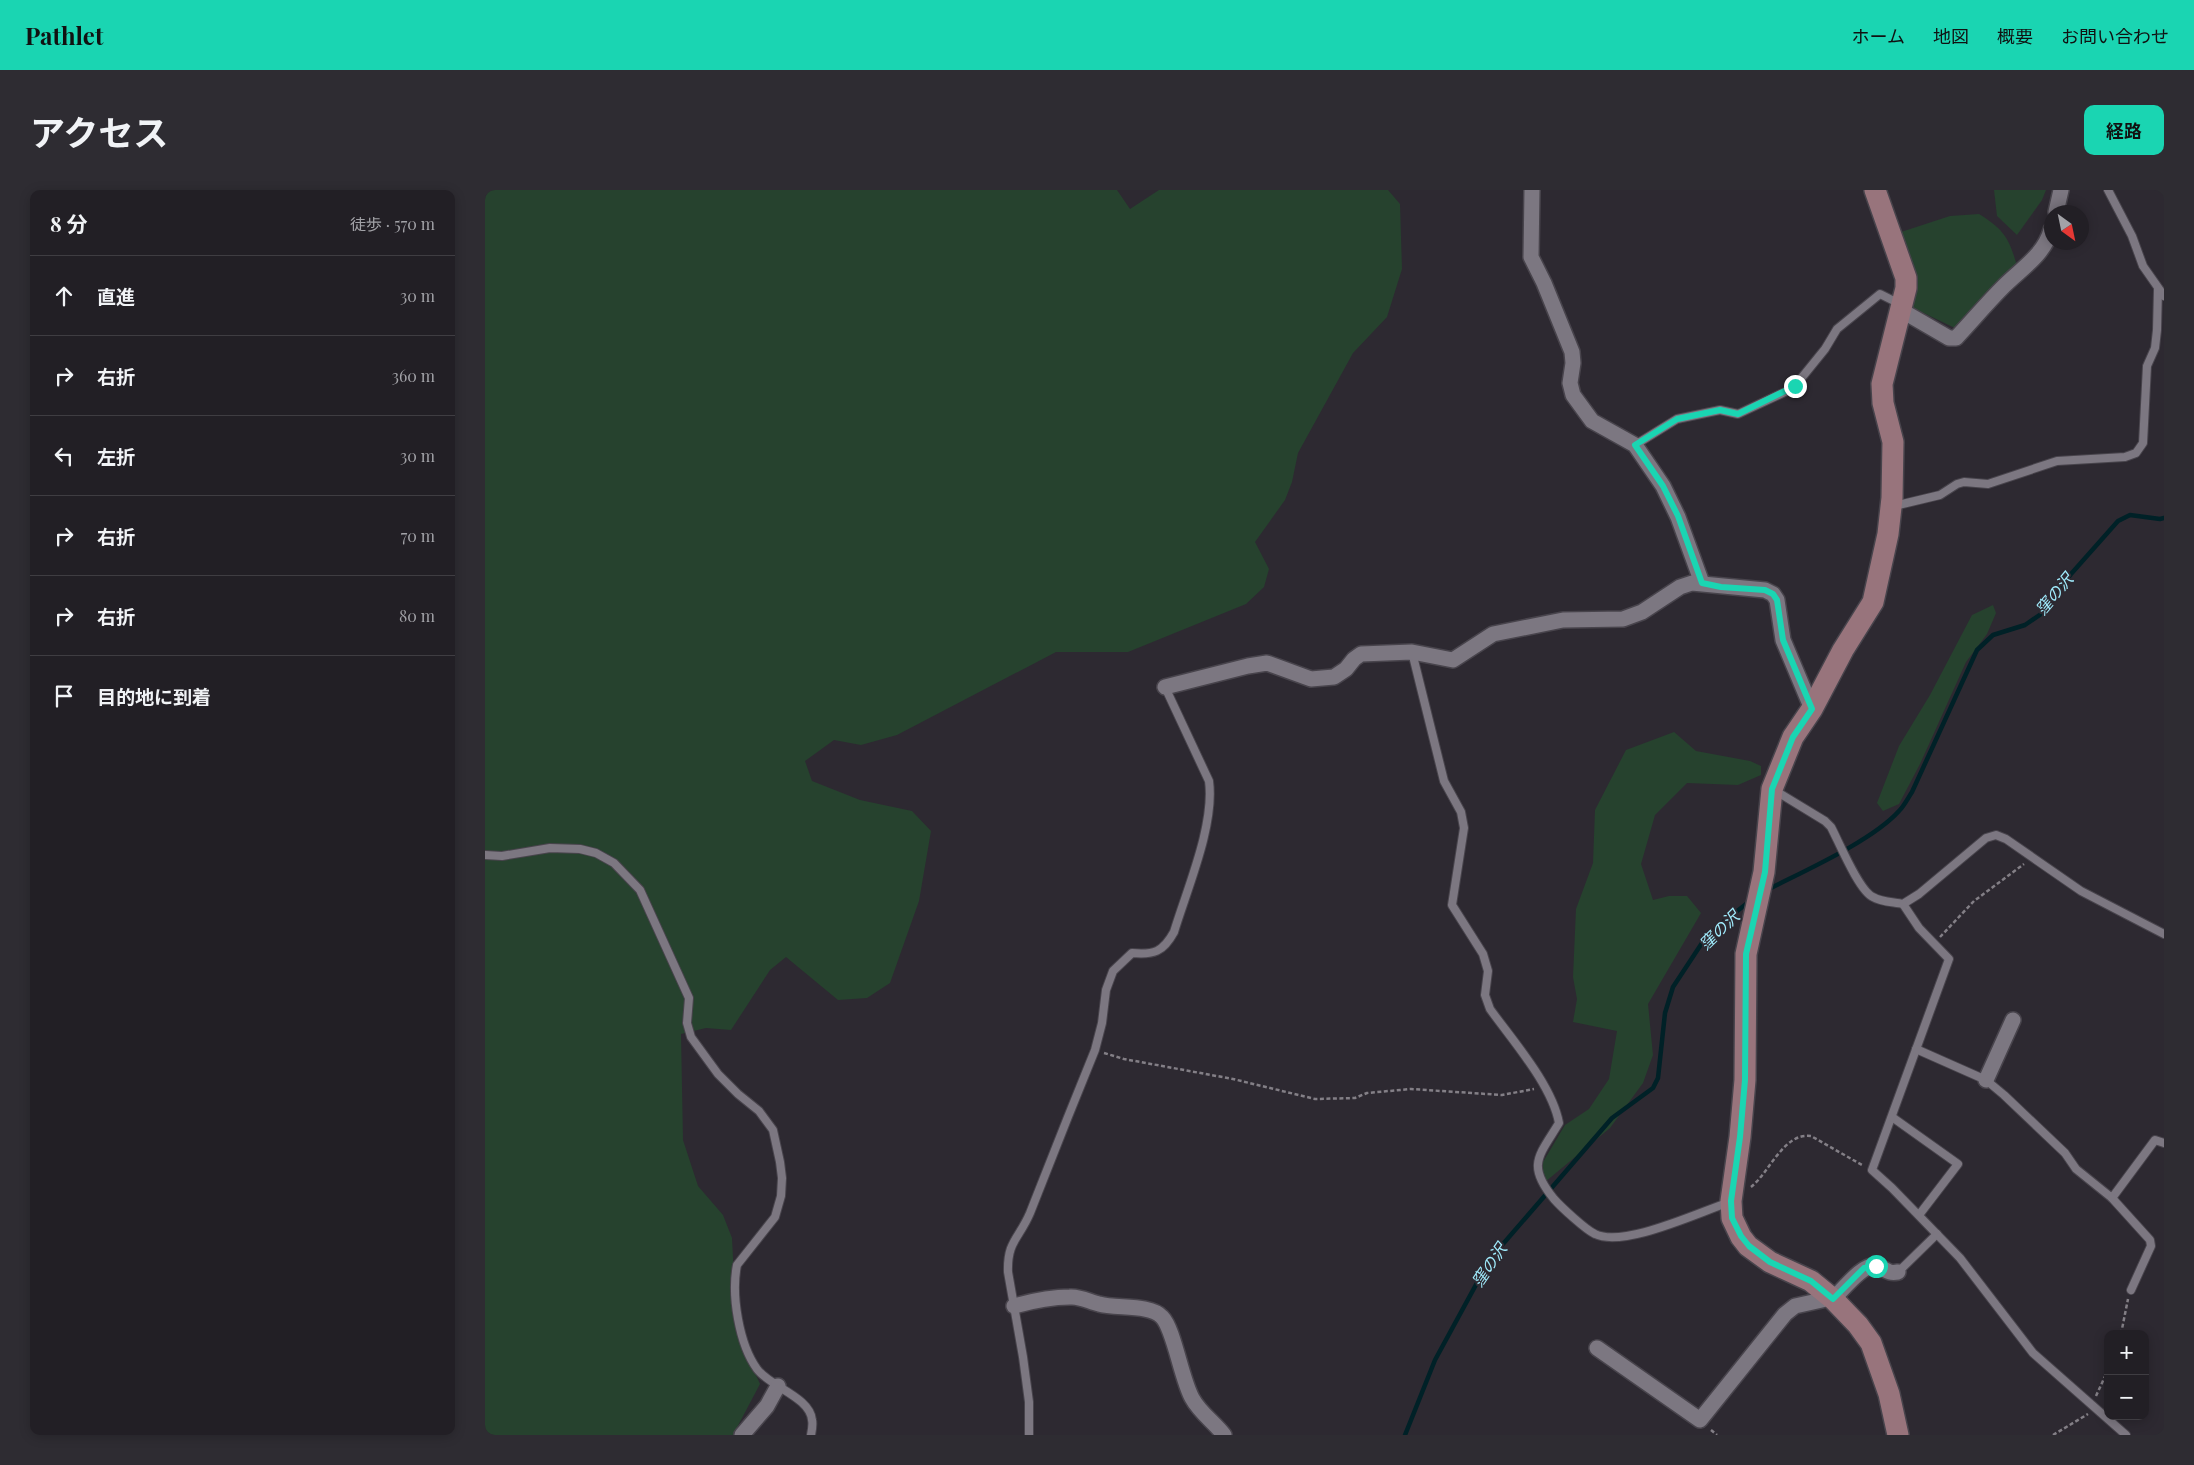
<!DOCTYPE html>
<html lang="ja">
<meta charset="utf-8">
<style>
:root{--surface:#221f25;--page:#2e2c32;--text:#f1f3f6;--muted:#a2a2a7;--line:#3f3d42;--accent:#1ad5b2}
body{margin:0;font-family:"Playfair Display","Noto Sans JP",serif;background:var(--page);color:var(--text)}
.controls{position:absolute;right:15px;bottom:15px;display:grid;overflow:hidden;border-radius:10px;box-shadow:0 2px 12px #0003}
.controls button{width:45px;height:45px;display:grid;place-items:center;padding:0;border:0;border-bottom:1px solid var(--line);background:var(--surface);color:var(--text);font:25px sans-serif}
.compass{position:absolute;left:1559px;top:15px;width:45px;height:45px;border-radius:50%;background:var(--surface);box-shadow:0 2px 12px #0003;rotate:147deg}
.stop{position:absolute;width:15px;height:15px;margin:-11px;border:4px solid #1ad5b2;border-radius:50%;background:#fff}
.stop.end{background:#1ad5b2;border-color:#fff;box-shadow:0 1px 5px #0008}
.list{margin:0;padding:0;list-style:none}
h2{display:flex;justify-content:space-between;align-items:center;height:65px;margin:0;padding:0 20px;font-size:21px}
h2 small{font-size:16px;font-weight:400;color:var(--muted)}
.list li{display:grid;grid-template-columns:32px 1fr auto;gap:15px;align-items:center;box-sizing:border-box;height:80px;padding:0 20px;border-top:1px solid var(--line)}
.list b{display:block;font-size:19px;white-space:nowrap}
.list em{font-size:16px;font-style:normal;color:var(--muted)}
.icon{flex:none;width:28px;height:28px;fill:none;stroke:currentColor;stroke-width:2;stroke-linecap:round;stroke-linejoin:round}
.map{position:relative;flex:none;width:1679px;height:1245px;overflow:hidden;border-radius:10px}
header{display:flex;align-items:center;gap:30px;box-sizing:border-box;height:70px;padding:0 25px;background:var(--accent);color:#111}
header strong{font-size:24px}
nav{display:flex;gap:28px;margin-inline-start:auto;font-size:18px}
.intro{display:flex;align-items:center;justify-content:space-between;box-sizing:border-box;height:120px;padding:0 30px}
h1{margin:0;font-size:35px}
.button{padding:12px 22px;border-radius:10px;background:var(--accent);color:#111;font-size:18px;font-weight:700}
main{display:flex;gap:30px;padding:0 30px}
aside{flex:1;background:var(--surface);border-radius:10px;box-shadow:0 2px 12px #0003}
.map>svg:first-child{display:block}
.green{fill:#26422e}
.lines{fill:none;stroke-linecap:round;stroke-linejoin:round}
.stream{stroke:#002127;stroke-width:4.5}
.lane-casing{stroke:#48444c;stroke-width:10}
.street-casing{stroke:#48444c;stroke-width:18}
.secondary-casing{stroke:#48444c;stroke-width:24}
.path{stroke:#837f86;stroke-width:2.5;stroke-dasharray:4 2.5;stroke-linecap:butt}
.lane{stroke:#7c7781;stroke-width:8}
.street{stroke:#7c7781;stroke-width:15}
.secondary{stroke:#98747c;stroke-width:21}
.route{stroke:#1ad5b2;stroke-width:6}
.labels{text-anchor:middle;stroke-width:4;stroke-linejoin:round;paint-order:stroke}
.water-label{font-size:16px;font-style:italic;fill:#a1edfe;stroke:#2d2931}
</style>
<header>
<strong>Pathlet</strong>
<nav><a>ホーム</a><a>地図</a><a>概要</a><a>お問い合わせ</a></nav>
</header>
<div class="intro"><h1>アクセス</h1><a class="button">経路</a></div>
<main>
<aside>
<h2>8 分<small>徒歩 · 570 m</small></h2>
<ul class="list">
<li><svg class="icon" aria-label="ahead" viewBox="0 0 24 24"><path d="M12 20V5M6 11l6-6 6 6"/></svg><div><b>直進</b></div><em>30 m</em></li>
<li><svg class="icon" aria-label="right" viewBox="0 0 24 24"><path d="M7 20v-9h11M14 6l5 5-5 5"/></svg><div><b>右折</b></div><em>360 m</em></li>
<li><svg class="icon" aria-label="left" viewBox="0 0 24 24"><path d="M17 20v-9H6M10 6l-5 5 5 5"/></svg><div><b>左折</b></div><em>30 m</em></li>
<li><svg class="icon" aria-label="right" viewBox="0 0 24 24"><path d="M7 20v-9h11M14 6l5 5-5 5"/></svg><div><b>右折</b></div><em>70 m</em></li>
<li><svg class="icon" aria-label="right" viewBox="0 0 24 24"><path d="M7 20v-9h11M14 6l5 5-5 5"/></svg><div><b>右折</b></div><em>80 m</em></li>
<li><svg class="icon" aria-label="arrive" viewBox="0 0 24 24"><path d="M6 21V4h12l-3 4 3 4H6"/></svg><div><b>目的地に到着</b></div></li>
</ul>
</aside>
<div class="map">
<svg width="1679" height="1245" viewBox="0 0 1679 1245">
<rect width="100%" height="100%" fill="#2d2931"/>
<g class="green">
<polygon points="0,0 632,0 645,19 674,0 903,0 915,14 917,79 902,127 868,163 813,263 807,292 800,310 770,352 784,379 779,397 761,414 643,462 571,462 412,545 376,555 349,550 320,571 327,591 375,610 427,621 446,641 434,711 405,793 382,808 353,810 301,767 285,780 246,840 221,838 196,844 198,950 213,996 238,1025 247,1048 250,1107 260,1161 275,1194 248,1245 0,1245"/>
<polygon points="1509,0 1561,0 1557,10 1532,45 1512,26"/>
<path d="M1494 24C1521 41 1524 49 1533 79L1472 139 1424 116 1416 42 1465 26Z"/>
<polygon points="1508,415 1511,423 1502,444 1481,472 1435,574 1414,614 1398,621 1392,613 1414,556 1445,505 1487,425"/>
<polygon points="1189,542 1211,561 1265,571 1276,576 1276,585 1253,595 1202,593 1170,625 1156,674 1168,710 1184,706 1202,706 1216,723 1163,814 1168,865 1158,893 1125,938 1060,992 1055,988 1058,972 1080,935 1104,919 1124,889 1132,841 1088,832 1092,809 1088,787 1091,719 1108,673 1110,620 1141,560"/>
</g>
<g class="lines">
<g class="stream">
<path d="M1282 700C1319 681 1387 651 1414 621 1419 616 1423 608 1427 602L1492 460 1508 445 1540 435 1559 422 1586 384 1633 331 1645 325 1675 329 1679 328"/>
<polyline points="920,1245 950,1170 1005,1069 1127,928 1168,898 1173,888 1180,823 1188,797 1217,753 1233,736 1265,711"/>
</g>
<defs>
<g id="lane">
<polyline points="1623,0 1647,46 1658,76 1679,106"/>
<polyline points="1150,255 1192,229 1235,220 1253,224 1300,202 1310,196 1340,159 1352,139 1395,104 1415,114"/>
<polyline points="1409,316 1455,305 1472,294 1479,292 1503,294 1572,271 1640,267 1651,263 1658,253 1662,176 1670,158 1672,140 1673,99"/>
<path d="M927 462 959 591 976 622 979 638 967 715 998 764 1003 781 1000 805 1005 819C1028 851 1067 895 1074 933 1054 966 1041 975 1069 1009 1076 1017 1101 1040 1110 1044 1139 1058 1214 1022 1245 1012"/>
<path d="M1289 600 1340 631 1346 637C1354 652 1374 701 1388 707 1396 712 1409 712 1418 714L1434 704 1501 648 1511 645 1521 649 1596 701 1679 744"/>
<path d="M0 665 17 666 65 658 95 659 111 663 129 673 155 700 204 808 202 833 206 847 233 884 253 904 274 921 288 940 295 972 297 988 296 1006 290 1027 252 1075C246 1105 254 1154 272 1179 285 1197 325 1207 327 1230 328 1234 327 1240 326 1245"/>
<polyline points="1418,714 1434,738 1464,769 1387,980 1407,998 1475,1068 1548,1163 1641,1245"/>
<polyline points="1431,859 1501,890 1519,905 1580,963 1591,979 1627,1008 1670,950 1679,953"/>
<polyline points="1407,927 1473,974 1434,1025"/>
<polyline points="1627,1008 1665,1050 1666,1056 1646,1100"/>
<polyline points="1413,1082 1452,1044"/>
<path d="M544 1245V1212L538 1167 523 1082C522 1051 534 1049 545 1023 566 969 588 914 610 860L617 833 621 800 628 781 647 763C669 765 678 762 689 742 702 699 730 635 724 591L680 497"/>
</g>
<g id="street">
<polyline points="1047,0 1046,67 1059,93 1087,162 1088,173 1085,193 1088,205 1107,231 1150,255 1178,296 1193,327 1217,393"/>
<polyline points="1571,22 1576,0"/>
<path d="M1414 119 1464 148H1471C1487 131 1502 113 1519 96 1537 78 1559 65 1566 40"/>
<polyline points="680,497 763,476 782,473 826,489 849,487 861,479 869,469 876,464 927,462 968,470 1008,444 1078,430 1138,429 1157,422 1195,397 1207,393 1280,400 1288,404 1292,410 1298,450 1327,519"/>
<polyline points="1501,890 1528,830"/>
<path d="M1348 1109C1358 1100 1378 1073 1391 1076 1401 1078 1401 1084 1413 1082"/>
<path d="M529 1116C547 1111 566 1107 585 1107 595 1106 605 1112 614 1114 631 1119 665 1114 677 1127 689 1139 696 1188 707 1208 715 1223 729 1232 739 1245"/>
<polyline points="1112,1158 1215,1230 1300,1124 1310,1116 1337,1110 1344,1106"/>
<polyline points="257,1245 282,1216 293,1196"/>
</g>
<polyline id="secondary" points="1390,0 1421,88 1421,98 1397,194 1398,213 1408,252 1407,308 1403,344 1388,412 1358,460 1327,519 1308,547 1287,599 1279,682 1261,764 1260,890 1255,947 1246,1011 1247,1028 1256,1047 1263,1056 1285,1072 1326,1091 1348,1109 1373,1135 1386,1153 1404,1204 1413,1245"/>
</defs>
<use href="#lane" class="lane-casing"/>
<use href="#street" class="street-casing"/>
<use href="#secondary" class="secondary-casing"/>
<g class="path">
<polyline points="1455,747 1489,711 1539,674"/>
<polyline points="619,863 639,869 748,889 830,909 870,908 882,903 926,899 1017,905 1049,899"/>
<path d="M1266 997C1284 983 1299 942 1326 946L1377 975"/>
<polyline points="1636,1144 1643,1109"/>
<polyline points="1611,1206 1623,1180"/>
<polyline points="1226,1240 1232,1245"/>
<polyline points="1568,1245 1603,1224"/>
</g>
<use href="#lane" class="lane"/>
<use href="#street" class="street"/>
<use href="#secondary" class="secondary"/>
</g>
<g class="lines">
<polyline class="route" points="1310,196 1253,224 1235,220 1192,229 1150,255 1178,296 1193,326 1217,393 1236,397 1280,400 1288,404 1292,410 1298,450 1327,519 1308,547 1287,599 1280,682 1261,764 1260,890 1255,947 1246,1011 1247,1028 1256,1046 1264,1056 1285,1072 1326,1091 1348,1109 1379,1078 1391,1076"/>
</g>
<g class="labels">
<g class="water-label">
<text transform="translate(1569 404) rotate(-50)" y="6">窪の沢</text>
<text transform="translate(1234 740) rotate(-44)" y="6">窪の沢</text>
<text transform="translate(1004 1075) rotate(-56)" y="6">窪の沢</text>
</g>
</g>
</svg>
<div class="controls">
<button>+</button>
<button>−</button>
</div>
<svg class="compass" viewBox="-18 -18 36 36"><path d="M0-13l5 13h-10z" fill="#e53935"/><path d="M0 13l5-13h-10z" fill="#a2a2a7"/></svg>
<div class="stop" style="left:1391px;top:1076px"></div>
<div class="stop end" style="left:1310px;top:196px"></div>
</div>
</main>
